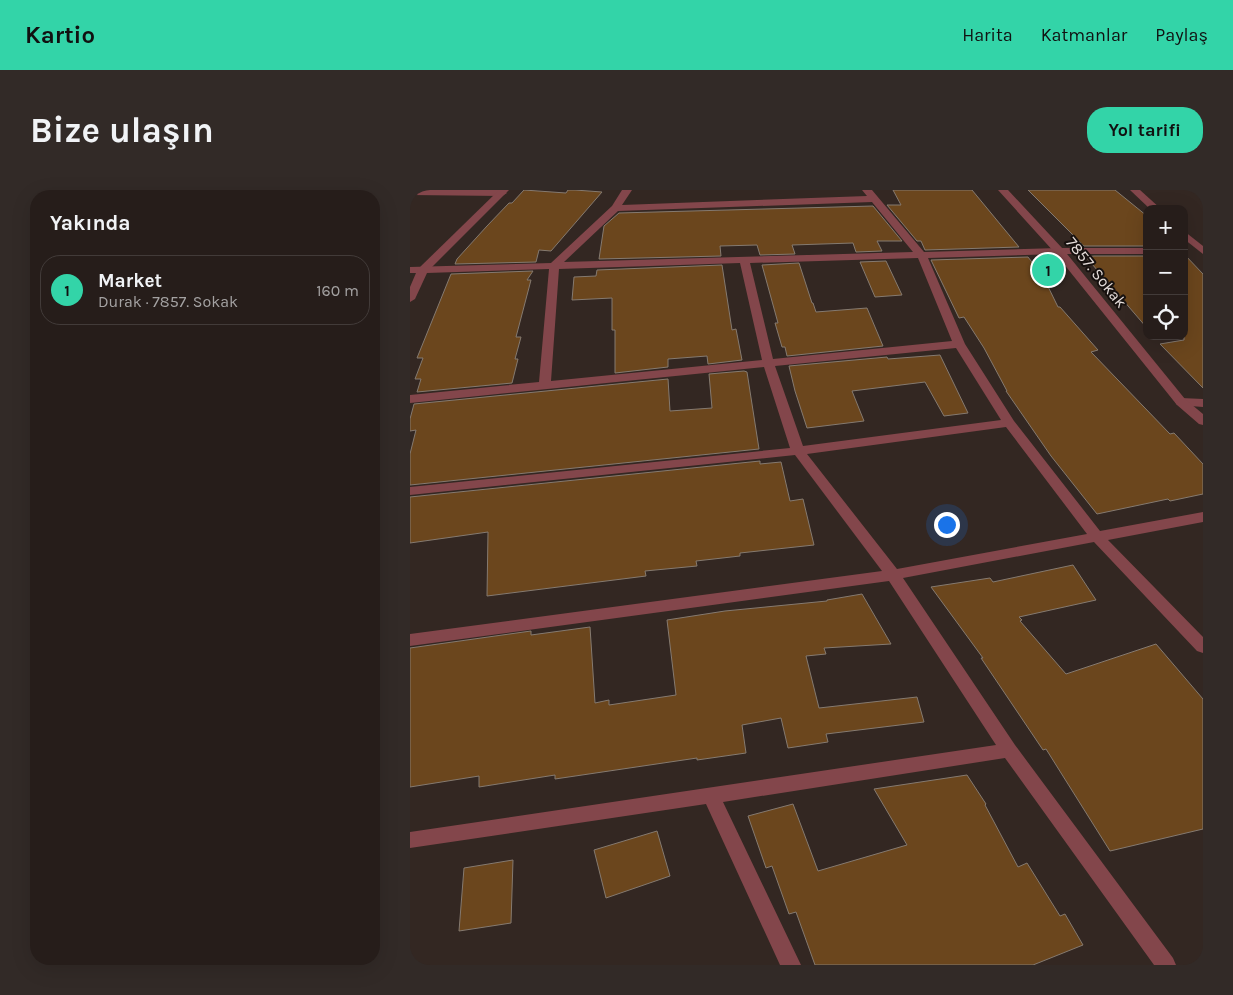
<!DOCTYPE html>
<html lang="tr">
<meta charset="utf-8">
<style>
:root{--surface:#261d1a;--page:#322a27;--text:#f1f3f6;--muted:#a4a2a2;--line:#423b39;--accent:#33d4a8}
body{margin:0;font-family:Karla,sans-serif;background:var(--page);color:var(--text)}
.controls{position:absolute;right:15px;top:15px;display:grid;overflow:hidden;border-radius:10px;box-shadow:0 5px 20px #0002}
.controls button{width:45px;height:45px;display:grid;place-items:center;padding:0;border:0;border-bottom:1px solid var(--line);background:var(--surface);color:var(--text);font:25px sans-serif}
.you{position:absolute;left:536px;top:334px;width:18px;height:18px;margin:-12px;border:4px solid #fff;border-radius:50%;background:#1a73e8;box-shadow:0 0 0 8px #1a73e833}
.badge{display:grid;place-items:center;width:32px;height:32px;border-radius:50%;background:var(--accent);color:#111;font-size:16px;font-weight:700}
.pin{position:absolute;translate:-50% -50%;border:2px solid #fff;box-shadow:0 1px 5px #0006}
.list{margin:0;padding:0;list-style:none}
h2{display:flex;justify-content:space-between;align-items:center;height:65px;margin:0;padding:0 20px;font-size:21px}
h2 small{font-size:16px;font-weight:400;color:var(--muted)}
.list li{display:grid;grid-template-columns:32px 1fr auto;gap:15px;align-items:center;box-sizing:border-box;height:70px;margin:0 10px 10px;padding:0 10px;border:1px solid var(--line);border-radius:20px}
.list b{display:block;font-size:19px;white-space:nowrap}
.list p{margin:0;font-size:16px;white-space:nowrap;color:var(--muted)}
.list em{font-size:16px;font-style:normal;color:var(--muted)}
.icon{flex:none;width:28px;height:28px;fill:none;stroke:currentColor;stroke-width:2;stroke-linecap:round;stroke-linejoin:round}
.map{position:relative;flex:none;width:793px;height:775px;overflow:hidden;border-radius:20px}
header{display:flex;align-items:center;gap:30px;box-sizing:border-box;height:70px;padding:0 25px;background:var(--accent);color:#111}
header strong{font-size:24px}
nav{display:flex;gap:28px;margin-inline-start:auto;font-size:18px}
.intro{display:flex;align-items:center;justify-content:space-between;box-sizing:border-box;height:120px;padding:0 30px}
h1{margin:0;font-size:35px}
.button{padding:12px 22px;border-radius:20px;background:var(--accent);color:#111;font-size:18px;font-weight:700}
main{display:flex;gap:30px;padding:0 30px}
aside{flex:1;background:var(--surface);border-radius:20px;box-shadow:0 5px 20px #0002}
.map>svg:first-child{display:block}
.building{fill:#6b461d;stroke:#857a70}
.lines{fill:none;stroke-linecap:round;stroke-linejoin:round}
.minor{fill:#83464b;fill-rule:evenodd}
.tertiary{fill:#83464b;fill-rule:evenodd}
.labels{text-anchor:middle;stroke-width:4;stroke-linejoin:round;paint-order:stroke}
.far-street-label{font-size:16px;fill:#e6dedb;stroke:#17110f}
</style>
<header>
<strong>Kartio</strong>
<nav><a>Harita</a><a>Katmanlar</a><a>Paylaş</a></nav>
</header>
<div class="intro"><h1>Bize ulaşın</h1><a class="button">Yol tarifi</a></div>
<main>
<aside>
<h2>Yakında<small></small></h2>
<ul class="list">
<li><span class="badge">1</span><div><b>Market</b><p>Durak · 7857. Sokak</p></div><em>160 m</em></li>
</ul>
</aside>
<div class="map">
<svg width="793" height="775" viewBox="0 0 793 775">
<rect width="100%" height="100%" fill="#332722"/>
<g class="building">
<polygon points="114,0 156,3 158,0 165,0 192,2 141,61 129,60 126,72 45,74 47,69 77,36 99,13 102,13"/>
<polygon points="483,0 562,0 609,57 515,60 511,51 507,51 477,15 491,15"/>
<polygon points="618,0 705,0 737,26 737,56 674,56"/>
<polygon points="463,16 492,51 467,51 472,61 446,62 443,53 382,55 385,64 350,65 347,55 310,56 311,66 189,69 194,36 209,23"/>
<polygon points="774,64 793,84 793,198 750,154 774,150"/>
<polygon points="684,66 737,66 737,138 676,67"/>
<polygon points="618,67 625,76 628,76 648,117 650,117 688,160 681,162 760,244 764,243 793,274 793,304 760,311 758,309 687,324 641,266 596,201 597,201 574,158 554,127 549,128 521,70"/>
<polygon points="476,71 492,105 465,107 450,72"/>
<polygon points="389,73 402,113 403,113 406,122 457,118 473,156 377,166 375,157 372,157 365,133 368,133 352,75"/>
<polygon points="312,75 322,140 326,139 332,170 298,174 297,166 258,169 258,177 205,183 205,140 202,140 202,108 162,110 164,87 186,86 187,80"/>
<polygon points="123,81 117,90 121,90 106,147 111,147 105,169 108,169 102,193 7,202 11,189 5,189 13,168 7,168 41,84"/>
<polygon points="530,165 558,223 534,226 515,192 442,201 454,231 397,238 385,201 379,176 477,167 478,169"/>
<polygon points="334,181 337,182 349,259 0,295 0,264 6,240 0,241 0,229 4,214 258,189 260,221 302,218 299,184"/>
<polygon points="350,271 350,274 371,272 380,311 393,309 404,355 330,363 330,366 286,371 287,376 235,381 236,386 77,406 78,342 0,353 0,307"/>
<polygon points="663,375 686,410 609,427 612,430 610,431 656,484 746,454 793,509 793,639 700,661 636,559 633,560 571,468 573,468 521,397 580,388 583,392"/>
<polygon points="452,404 481,454 414,458 416,464 396,466 409,518 507,507 514,532 416,544 418,552 378,558 371,528 332,535 336,563 287,570 287,568 145,589 145,585 69,597 69,586 0,597 0,458 121,441 121,445 180,437 185,513 199,510 199,515 266,505 257,430 315,421 417,411 417,410"/>
<polygon points="557,585 576,614 575,615 608,677 617,673 650,726 655,724 673,755 623,775 405,775 386,722 379,724 362,676 356,678 338,626 383,614 408,681 497,655 464,599"/>
<polygon points="247,641 260,686 196,708 184,660"/>
<polygon points="103,670 101,733 49,741 54,678"/>
</g>
<g class="lines">
<g class="minor">
<polygon points="0,0 92,0 97,3 92,6 0,5"/>
<path d="M212 0H222L212 15 457 6 452 0H462L514 62 649 58H737V64H649L518 68 555 154 604 231 690 341 793 322V332L698 350 793 447V463L787 461 684 352 493 388 605 555 763 768 766 775H744L595 568 313 612 391 775H370L296 614 0 658V642L586 555 479 391 0 456V444L472 381 385 265 0 305V297L380 258 354 177 0 213V205L129 192 139 79 17 83 5 109 0 112V97L6 83H0V77L141 73 202 16ZM462 12 503 62 154 72 208 21ZM508 68 542 151 363 169 340 73ZM330 73 352 170 141 191 149 79ZM546 158 591 230 393 256 365 176ZM596 237 677 344 487 379 397 264Z"/>
<polygon points="720,0 730,0 751,19 740,19"/>
<polygon points="774,41 793,56 793,64 774,49"/>
<polygon points="771,208 793,209 793,217 767,215 765,212 767,209"/>
</g>
<g class="tertiary">
<polygon points="89,0 99,0 16,83 8,83 7,81 8,79"/>
<polygon points="588,0 598,0 653,59 775,209 793,224 793,235 789,234 767,215 645,63"/>
</g>
</g>
<g class="labels">
<g class="far-street-label">
<text transform="translate(687 82) rotate(51)" y="6">7857. Sokak</text>
</g>
</g>
</svg>
<div class="controls">
<button>+</button>
<button>−</button>
<button><svg class="icon" aria-label="locate" viewBox="0 0 24 24"><circle cx="12" cy="12" r="6"/><path d="M12 2v4M12 18v4M2 12h4M18 12h4"/></svg></button>
</div>
<div class="you"></div>
<div class="pin badge" style="left:638px;top:80px">1</div>
</div>
</main>
